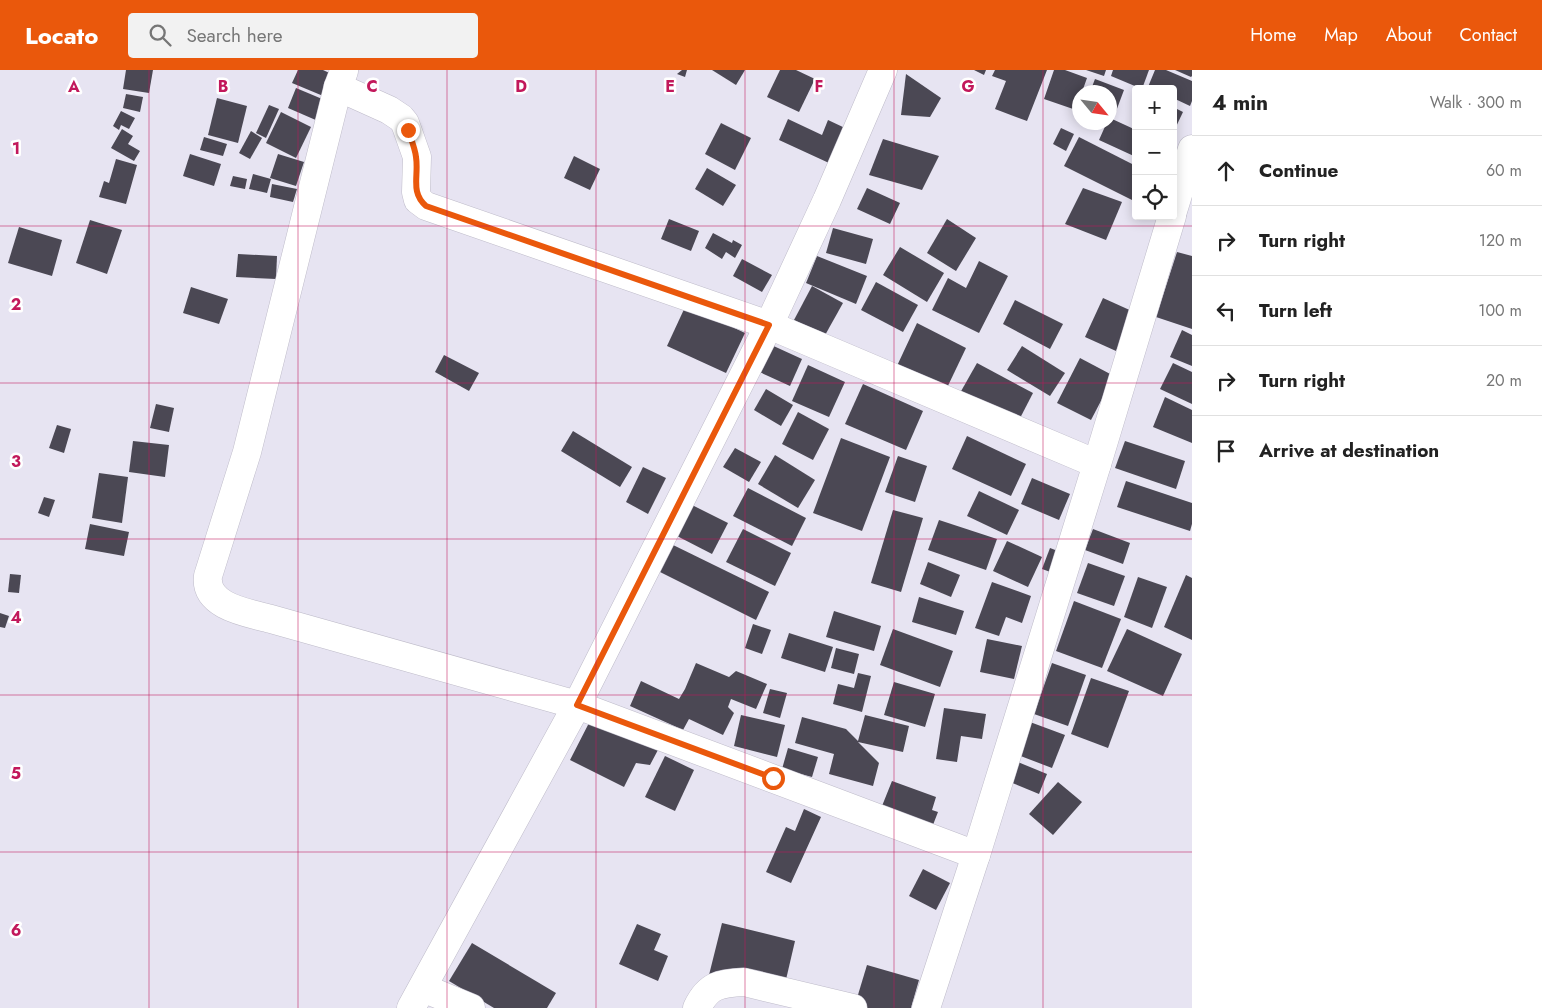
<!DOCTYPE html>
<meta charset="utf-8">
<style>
:root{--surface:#fff;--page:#f2f2f2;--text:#222;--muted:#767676;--line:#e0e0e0;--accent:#ea580c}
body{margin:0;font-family:Jost,sans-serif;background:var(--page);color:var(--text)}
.controls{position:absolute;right:15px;top:15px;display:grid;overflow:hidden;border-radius:5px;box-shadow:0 2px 12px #0003}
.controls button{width:45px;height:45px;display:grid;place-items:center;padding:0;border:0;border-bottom:1px solid var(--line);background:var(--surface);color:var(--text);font:25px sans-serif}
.compass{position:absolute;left:1072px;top:15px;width:45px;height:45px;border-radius:50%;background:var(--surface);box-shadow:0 2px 12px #0003;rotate:119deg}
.stop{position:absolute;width:15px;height:15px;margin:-11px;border:4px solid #ea580c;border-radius:50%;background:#fff}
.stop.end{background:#ea580c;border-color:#fff;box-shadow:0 1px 5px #0008}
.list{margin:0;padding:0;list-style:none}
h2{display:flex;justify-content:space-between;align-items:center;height:65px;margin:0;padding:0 20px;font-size:21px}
h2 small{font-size:16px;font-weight:400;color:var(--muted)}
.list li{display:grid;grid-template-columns:32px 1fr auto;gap:15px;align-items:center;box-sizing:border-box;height:70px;padding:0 20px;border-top:1px solid var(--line)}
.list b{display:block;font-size:19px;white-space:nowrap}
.list em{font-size:16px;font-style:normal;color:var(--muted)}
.icon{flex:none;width:28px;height:28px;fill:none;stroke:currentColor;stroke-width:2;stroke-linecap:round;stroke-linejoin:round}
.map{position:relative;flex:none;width:1192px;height:938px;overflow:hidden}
header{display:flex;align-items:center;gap:30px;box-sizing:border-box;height:70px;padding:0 25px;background:var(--accent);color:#fff}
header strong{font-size:24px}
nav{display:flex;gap:28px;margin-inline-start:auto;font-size:18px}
.search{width:350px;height:45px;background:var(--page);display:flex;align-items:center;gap:12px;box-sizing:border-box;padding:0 18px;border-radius:5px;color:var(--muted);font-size:19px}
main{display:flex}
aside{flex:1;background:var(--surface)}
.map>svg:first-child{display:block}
.building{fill:#4b4854}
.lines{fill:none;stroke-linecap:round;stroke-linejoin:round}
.street-casing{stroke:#bebbc9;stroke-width:29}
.secondary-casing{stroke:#bebbc9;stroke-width:29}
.street{stroke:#fff;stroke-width:28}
.secondary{stroke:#fff;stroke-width:28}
.route{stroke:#ea580c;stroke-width:6}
.grid{fill:none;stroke:#c2185b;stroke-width:1;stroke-opacity:0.55}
.grid-label{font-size:16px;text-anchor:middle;font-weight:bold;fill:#c2185b;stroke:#fff;stroke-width:5;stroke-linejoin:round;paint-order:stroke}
</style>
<header>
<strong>Locato</strong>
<div class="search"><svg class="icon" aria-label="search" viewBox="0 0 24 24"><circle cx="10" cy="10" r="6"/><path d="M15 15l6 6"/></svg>Search here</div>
<nav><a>Home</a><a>Map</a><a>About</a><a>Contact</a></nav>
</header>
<main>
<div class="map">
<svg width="1192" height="938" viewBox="0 0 1192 938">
<rect width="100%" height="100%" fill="#e7e4f2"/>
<g class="building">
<polygon points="126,0 153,0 149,23 123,19"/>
<polygon points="298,0 323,0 338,7 328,28 292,13"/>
<polygon points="682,0 687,0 685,7 677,4"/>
<polygon points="712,0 745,0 736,15"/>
<polygon points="780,0 796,0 815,9 799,42 767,27"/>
<polygon points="974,0 986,0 984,5"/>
<polygon points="995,0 1047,0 1027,51 995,39 1006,11 992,6"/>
<polygon points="1054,0 1065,0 1087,8 1082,22 1080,22 1080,30 1076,40 1044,29"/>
<polygon points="1086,0 1106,0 1104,6"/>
<polygon points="1113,0 1149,0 1142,19 1111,6"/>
<polygon points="1155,0 1166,0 1192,11 1192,31 1190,36 1173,28 1173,19 1148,17"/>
<polygon points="1175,0 1192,0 1192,6 1191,7"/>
<polygon points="906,4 941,28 930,47 901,45"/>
<polygon points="1095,9 1124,20 1115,44 1110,42 1110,22 1090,22"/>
<polygon points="296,18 327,31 318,51 288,38"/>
<polygon points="126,24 143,27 140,42 123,38"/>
<polygon points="217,28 247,36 238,73 208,65"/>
<polygon points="269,35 279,39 266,68 256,63"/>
<polygon points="1173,37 1183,42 1173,63"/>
<polygon points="121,41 135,48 129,59 121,55 119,60 113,56"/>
<polygon points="281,42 311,57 296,88 266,73"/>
<polygon points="1110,48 1136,60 1136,87 1099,70 1107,52 1110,52"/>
<polygon points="788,49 822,65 828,50 845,58 829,93 779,70"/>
<polygon points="721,53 751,68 735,100 705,84"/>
<polygon points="1061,58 1074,64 1066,81 1053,74"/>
<polygon points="122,59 133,66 128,74 140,81 134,91 111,78"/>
<polygon points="251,61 262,68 250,89 239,83"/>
<polygon points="204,67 227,74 223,86 200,80"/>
<polygon points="1079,67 1136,96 1136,132 1064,96"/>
<polygon points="883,69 939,86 922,120 869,105"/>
<polygon points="190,84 221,94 214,116 183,106"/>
<polygon points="278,84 304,92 296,116 270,108"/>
<polygon points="574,86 600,99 590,120 564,108"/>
<polygon points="116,89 137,95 126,134 99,127 104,111 109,113"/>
<polygon points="707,98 736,115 723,136 695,119"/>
<polygon points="253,104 271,109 267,123 249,119"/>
<polygon points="233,106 247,109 245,119 230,116"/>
<polygon points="272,114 297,119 293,132 270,127"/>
<polygon points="867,118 900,133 890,154 857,139"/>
<polygon points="1083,118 1122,132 1106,170 1065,154"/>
<polygon points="669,149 699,161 691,181 661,169"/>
<polygon points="947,149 976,168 956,201 927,183"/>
<polygon points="90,150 122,160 107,204 76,193"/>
<polygon points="19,157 62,170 52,206 8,193"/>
<polygon points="833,158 873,169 866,194 826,183"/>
<polygon points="713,163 732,173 733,170 742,175 735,188 726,182 722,189 705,178"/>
<polygon points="900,177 944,203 927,232 883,205"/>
<polygon points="1177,182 1192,186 1192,259 1156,247"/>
<polygon points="238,184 277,186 276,209 236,207"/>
<polygon points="817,186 867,206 856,234 806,213"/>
<polygon points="742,189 772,205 762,222 733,206"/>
<polygon points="979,191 1008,206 979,263 932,240 948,208 966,218"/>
<polygon points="876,212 918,235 903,262 861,240"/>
<polygon points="812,216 843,233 824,267 794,250"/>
<polygon points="191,217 228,229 219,254 183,243"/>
<polygon points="1103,228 1134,242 1116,281 1085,267"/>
<polygon points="1015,230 1063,254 1050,279 1003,254"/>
<polygon points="686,235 745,263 726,303 667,276"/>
<polygon points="917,253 966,278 945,322 896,298"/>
<polygon points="1182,260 1192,265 1192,296 1170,287"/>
<polygon points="767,273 802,289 790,316 755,300"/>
<polygon points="1022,276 1065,303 1050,326 1007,300"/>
<polygon points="444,285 479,303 469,321 435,302"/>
<polygon points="1080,288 1114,306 1091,350 1057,333"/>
<polygon points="977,293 1033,323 1017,354 960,323"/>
<polygon points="1173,293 1192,302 1192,334 1160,319"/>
<polygon points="808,295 845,312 829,347 792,331"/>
<polygon points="863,314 923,341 906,380 845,354"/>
<polygon points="766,319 793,335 781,356 754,340"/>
<polygon points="1165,327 1192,340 1192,373 1153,357"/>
<polygon points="156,334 174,338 169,362 150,358"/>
<polygon points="798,342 829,359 813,390 782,374"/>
<polygon points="57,355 71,359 64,383 49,378"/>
<polygon points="573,361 632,397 620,417 561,381"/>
<polygon points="967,366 1026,394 1011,426 952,399"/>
<polygon points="841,368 890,387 862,461 813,443"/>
<polygon points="133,371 169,375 165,407 129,402"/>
<polygon points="1125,371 1185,391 1176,419 1115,398"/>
<polygon points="735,378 761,392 749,412 723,397"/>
<polygon points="775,385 815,410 798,438 758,414"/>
<polygon points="898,386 927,396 915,432 885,422"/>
<polygon points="643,397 666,408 648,444 626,432"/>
<polygon points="99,403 128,407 122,453 92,448"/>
<polygon points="1032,408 1070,424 1059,450 1021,434"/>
<polygon points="1126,411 1192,433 1192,454 1190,461 1117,437"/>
<polygon points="748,418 806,448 792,476 733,446"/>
<polygon points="979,421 1019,440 1007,465 967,446"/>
<polygon points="44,427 55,430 49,447 38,443"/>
<polygon points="692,435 728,453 712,484 677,466"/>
<polygon points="893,440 923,448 901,522 871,513"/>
<polygon points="939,450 997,469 986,500 928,480"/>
<polygon points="90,454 129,462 124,486 85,479"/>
<polygon points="743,459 791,483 775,516 726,492"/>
<polygon points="1093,459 1130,473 1123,494 1085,480"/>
<polygon points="1007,471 1042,487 1028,517 993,501"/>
<polygon points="669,473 769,522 756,550 656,500"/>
<polygon points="1050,478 1063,483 1056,504 1042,499"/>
<polygon points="928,492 960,505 951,527 920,514"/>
<polygon points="1088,493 1125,506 1114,536 1077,523"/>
<polygon points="10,504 21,505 19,523 8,522"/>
<polygon points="1186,505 1192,508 1192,570 1164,557"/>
<polygon points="1138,507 1167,517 1152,558 1124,547"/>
<polygon points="992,512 1031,526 1022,553 1006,547 999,566 975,558"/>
<polygon points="919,527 964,541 956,565 912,552"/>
<polygon points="1074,531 1121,549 1102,598 1056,581"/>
<polygon points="834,541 881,556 874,581 826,567"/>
<polygon points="0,543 9,546 5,558 0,557"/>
<polygon points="753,554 771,560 762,584 745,578"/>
<polygon points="893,559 953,581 940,617 880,595"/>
<polygon points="1127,559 1182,584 1163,626 1107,601"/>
<polygon points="789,563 833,577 825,602 781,588"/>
<polygon points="987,569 1022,576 1014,609 980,602"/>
<polygon points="836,578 859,584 854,604 831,598"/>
<polygon points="696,593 729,607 736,601 767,614 756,639 731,629 728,637 734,643 723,665 689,649 683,660 630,636 641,611 679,629 685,619"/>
<polygon points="1052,593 1086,605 1068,656 1034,644"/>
<polygon points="858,603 871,606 862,642 833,634 838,614 854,618"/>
<polygon points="1091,608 1129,621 1108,678 1071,664"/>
<polygon points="894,612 935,624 925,657 884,645"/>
<polygon points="770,619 787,623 780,648 763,643"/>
<polygon points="944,638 986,644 982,669 961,666 957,692 936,689"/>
<polygon points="741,645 785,655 777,687 734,676"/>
<polygon points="865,645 909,656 903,682 858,672 879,693 873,716 829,704 834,684 795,673 802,647 846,659 858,671"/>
<polygon points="591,649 659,678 650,695 636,693 624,717 570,690"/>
<polygon points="1030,652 1065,665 1052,698 1018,685"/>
<polygon points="788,678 818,687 812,707 782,699"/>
<polygon points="665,686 694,700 675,741 645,727"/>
<polygon points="1013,690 1047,704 1039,724 1005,710"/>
<polygon points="892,711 936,727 932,740 938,742 931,760 880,741"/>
<polygon points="1058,712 1082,732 1053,765 1029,744"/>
<polygon points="804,739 821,747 791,813 766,802 786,757 795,761"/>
<polygon points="923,799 950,813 936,840 909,826"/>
<polygon points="722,853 795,871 781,931 707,913"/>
<polygon points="637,854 661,864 654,880 668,886 658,911 619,894"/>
<polygon points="472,873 556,923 547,938 494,938 449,911"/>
<polygon points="867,895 919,910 911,938 854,938"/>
</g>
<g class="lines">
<defs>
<g id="street">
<polyline points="344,1 338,17 389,40 401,48 405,53 417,87 416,122 418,130 426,136 769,255 1097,394"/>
<path d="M338 17 247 382 208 506C204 537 249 543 271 549L577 635 976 785 1097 394 1172 146"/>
<polyline points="1173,141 1192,79"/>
<polyline points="423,918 471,938"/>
<path d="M697 938C708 915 720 913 744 912L853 938"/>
<polyline points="926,938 976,785"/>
</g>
<polyline id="secondary" points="411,938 577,635 769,255 827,130 883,0"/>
</defs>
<use href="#street" class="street-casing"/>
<use href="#secondary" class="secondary-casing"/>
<use href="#street" class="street"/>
<use href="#secondary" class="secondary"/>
</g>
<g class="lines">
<path class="route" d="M408 60C411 69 415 78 416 87 419 106 410 122 426 136L769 255 577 635 773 708"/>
</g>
<path class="grid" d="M149 0V938M298 0V938M447 0V938M596 0V938M745 0V938M894 0V938M1043 0V938M0 156H1192M0 313H1192M0 469H1192M0 625H1192M0 782H1192"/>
<g class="grid-label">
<text x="74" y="22">A</text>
<text x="223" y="22">B</text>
<text x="372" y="22">C</text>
<text x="521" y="22">D</text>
<text x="670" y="22">E</text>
<text x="819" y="22">F</text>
<text x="968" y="22">G</text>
<text x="16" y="84">1</text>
<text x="16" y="240">2</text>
<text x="16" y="397">3</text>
<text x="16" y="553">4</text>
<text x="16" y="709">5</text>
<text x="16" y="866">6</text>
</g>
</svg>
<div class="controls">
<button>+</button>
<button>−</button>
<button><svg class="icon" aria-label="locate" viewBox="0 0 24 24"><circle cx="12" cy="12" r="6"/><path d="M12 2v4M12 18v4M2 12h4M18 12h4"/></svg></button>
</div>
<svg class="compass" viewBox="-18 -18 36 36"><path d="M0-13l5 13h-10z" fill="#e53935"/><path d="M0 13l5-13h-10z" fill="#767676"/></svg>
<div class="stop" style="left:773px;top:708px"></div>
<div class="stop end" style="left:408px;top:60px"></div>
</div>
<aside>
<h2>4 min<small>Walk · 300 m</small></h2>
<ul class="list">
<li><svg class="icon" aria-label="ahead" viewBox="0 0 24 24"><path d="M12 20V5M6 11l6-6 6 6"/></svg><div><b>Continue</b></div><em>60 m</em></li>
<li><svg class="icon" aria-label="right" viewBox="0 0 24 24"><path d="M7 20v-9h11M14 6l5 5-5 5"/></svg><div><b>Turn right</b></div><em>120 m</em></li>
<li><svg class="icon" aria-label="left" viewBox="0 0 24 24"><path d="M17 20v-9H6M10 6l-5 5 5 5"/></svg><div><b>Turn left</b></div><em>100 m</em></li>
<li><svg class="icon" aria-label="right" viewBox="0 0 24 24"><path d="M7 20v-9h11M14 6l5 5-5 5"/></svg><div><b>Turn right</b></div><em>20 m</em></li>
<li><svg class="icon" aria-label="arrive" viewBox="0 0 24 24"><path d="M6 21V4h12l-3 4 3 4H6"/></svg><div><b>Arrive at destination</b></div></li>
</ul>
</aside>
</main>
